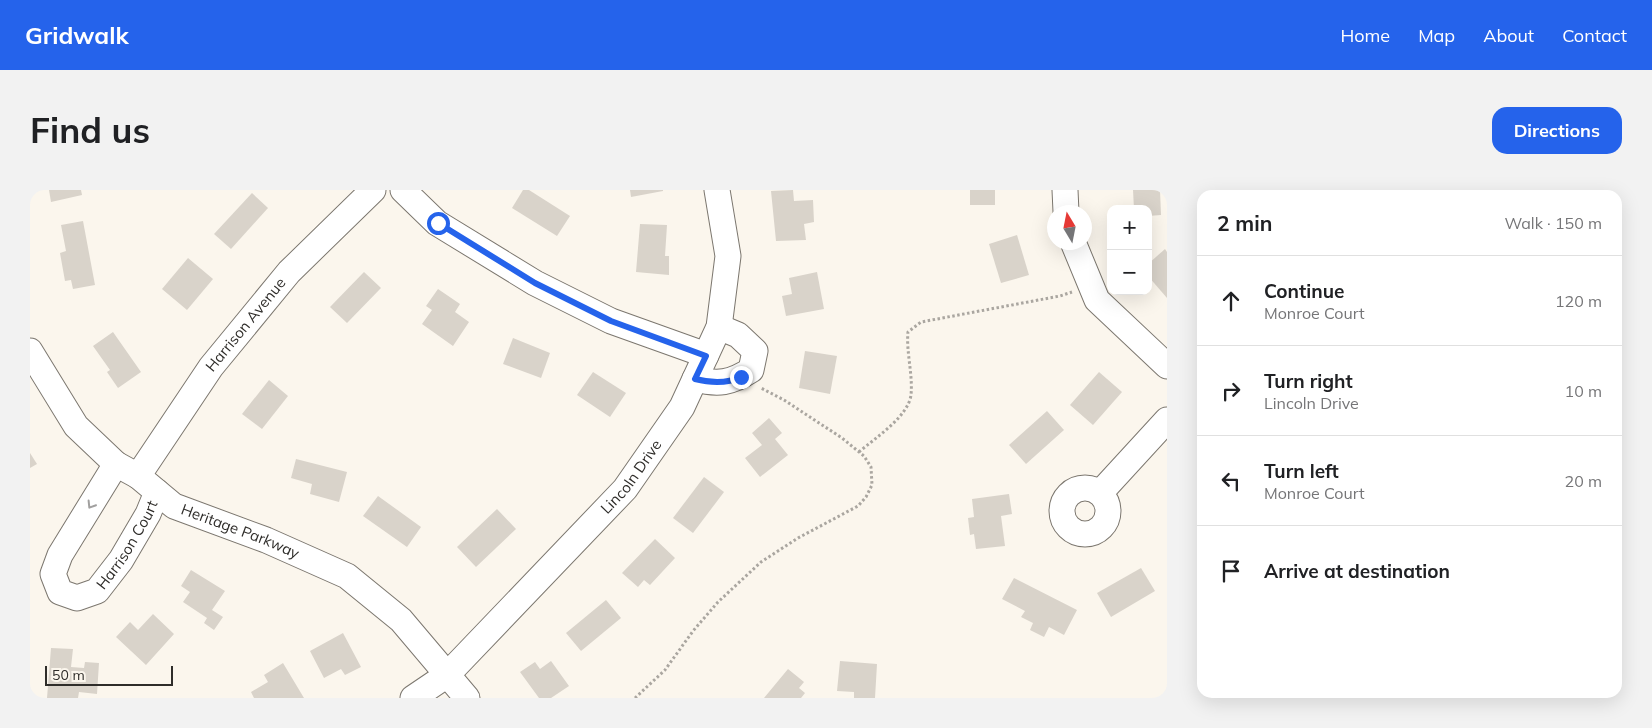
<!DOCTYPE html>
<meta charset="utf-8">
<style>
:root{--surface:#fff;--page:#f2f2f2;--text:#202124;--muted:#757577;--line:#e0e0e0;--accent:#2563eb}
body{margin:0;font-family:Mulish,sans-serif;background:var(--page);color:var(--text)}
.controls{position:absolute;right:15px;top:15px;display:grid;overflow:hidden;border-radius:10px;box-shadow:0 5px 20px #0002}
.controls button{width:45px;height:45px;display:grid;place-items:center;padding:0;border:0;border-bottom:1px solid var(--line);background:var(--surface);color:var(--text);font:25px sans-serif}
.compass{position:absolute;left:1017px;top:15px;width:45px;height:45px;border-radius:50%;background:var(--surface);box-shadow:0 5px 20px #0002;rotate:350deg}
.scale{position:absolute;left:15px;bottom:12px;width:128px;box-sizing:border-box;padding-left:5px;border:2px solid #2f2d2a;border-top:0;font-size:14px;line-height:18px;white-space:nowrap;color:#2f2d2a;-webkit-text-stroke:4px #fbf6ed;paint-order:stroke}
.stop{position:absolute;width:15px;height:15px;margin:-11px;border:4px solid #2563eb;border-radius:50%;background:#fff}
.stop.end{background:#2563eb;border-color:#fff;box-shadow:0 1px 5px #0008}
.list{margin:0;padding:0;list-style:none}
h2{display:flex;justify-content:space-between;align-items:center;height:65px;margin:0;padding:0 20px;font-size:21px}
h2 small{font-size:16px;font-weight:400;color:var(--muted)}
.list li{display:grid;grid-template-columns:32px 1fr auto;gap:15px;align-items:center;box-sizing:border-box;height:90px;padding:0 20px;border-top:1px solid var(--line)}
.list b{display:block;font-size:19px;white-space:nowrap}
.list p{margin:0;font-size:16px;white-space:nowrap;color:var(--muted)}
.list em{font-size:16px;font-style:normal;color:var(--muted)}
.icon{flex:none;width:28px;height:28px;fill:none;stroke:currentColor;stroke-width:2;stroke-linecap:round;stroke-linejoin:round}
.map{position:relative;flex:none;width:1137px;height:508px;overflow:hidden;border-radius:15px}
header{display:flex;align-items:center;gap:30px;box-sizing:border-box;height:70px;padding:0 25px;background:var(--accent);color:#fff}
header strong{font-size:24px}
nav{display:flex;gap:28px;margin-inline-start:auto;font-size:18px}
.intro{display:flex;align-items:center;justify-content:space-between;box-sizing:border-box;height:120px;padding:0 30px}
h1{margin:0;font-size:35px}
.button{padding:12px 22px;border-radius:15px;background:var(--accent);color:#fff;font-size:18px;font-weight:700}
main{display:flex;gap:30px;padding:0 30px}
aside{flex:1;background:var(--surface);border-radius:15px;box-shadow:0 5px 20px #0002}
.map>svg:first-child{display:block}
.building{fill:#d9d3ca}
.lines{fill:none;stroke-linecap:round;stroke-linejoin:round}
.minor-casing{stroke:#7c776f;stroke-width:27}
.path{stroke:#aaa6a0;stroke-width:3;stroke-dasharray:2.5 2.5;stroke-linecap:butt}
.minor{stroke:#fff;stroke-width:25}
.oneway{stroke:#a1a09f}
.route{stroke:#2563eb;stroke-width:6}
.labels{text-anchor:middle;stroke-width:4;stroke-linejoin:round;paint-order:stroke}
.street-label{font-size:15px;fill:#2f2d2a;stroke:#fbf6ed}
</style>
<header>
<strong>Gridwalk</strong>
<nav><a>Home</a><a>Map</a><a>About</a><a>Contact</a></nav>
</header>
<div class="intro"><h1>Find us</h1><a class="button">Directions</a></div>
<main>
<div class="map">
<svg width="1137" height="508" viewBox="0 0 1137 508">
<rect width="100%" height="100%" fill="#fbf6ed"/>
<g class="building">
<polygon points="19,0 51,0 52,5 21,12"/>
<polygon points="493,0 499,0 540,26 527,46 482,18"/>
<polygon points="600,0 633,0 633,1 601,7"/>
<polygon points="763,0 764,11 783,10 784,32 774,34 776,50 746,51 741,1"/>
<rect x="940" y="0" width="25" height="15"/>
<polygon points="1103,0 1130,0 1131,25 1118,26 1118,19 1104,19"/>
<polygon points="222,3 238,18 201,59 184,44"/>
<polygon points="53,31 65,95 43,99 41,90 35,91 30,63 36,61 31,35"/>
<polygon points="610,34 637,35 635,66 639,66 639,85 606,82"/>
<polygon points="987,45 999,85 971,93 959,54"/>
<polygon points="1135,59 1137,62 1137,108 1118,86 1118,74"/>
<polygon points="158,68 183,89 157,120 132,99"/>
<polygon points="334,82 351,98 317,133 300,117"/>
<polygon points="787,82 794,119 756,126 752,106 762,104 759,88"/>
<polygon points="408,99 430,114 425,122 439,132 423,156 392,134 402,120 396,116"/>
<polygon points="83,142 111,182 88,198 77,182 80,180 63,156"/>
<polygon points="483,148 520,163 511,188 473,174"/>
<polygon points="775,161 807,166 800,204 769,198"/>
<polygon points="563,182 596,203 580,227 547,205"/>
<polygon points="1069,182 1092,202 1063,235 1040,215"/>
<polygon points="239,190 258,206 232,239 212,224"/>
<polygon points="1017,221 1034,240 996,274 979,255"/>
<polygon points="739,228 752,243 745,249 758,265 730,287 715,268 732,255 722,243"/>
<polygon points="0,263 7,274 0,278"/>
<polygon points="266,269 317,282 309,312 280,304 282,294 261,288"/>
<polygon points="674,287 694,302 663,343 643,328"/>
<polygon points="979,304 982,324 971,326 975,356 946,359 944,344 940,345 938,328 944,327 942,309"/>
<polygon points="348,306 391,337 377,357 333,326"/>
<polygon points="467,319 486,339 446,377 427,357"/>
<polygon points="625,349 645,368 620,395 614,390 608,397 592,383"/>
<polygon points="1111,378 1125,401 1081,427 1067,403"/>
<polygon points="161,380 195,401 182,420 193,427 184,440 174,433 177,428 153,412 160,402 151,396"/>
<polygon points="984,388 1047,420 1034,445 1019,437 1014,447 1000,440 1003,433 991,427 995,421 972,409"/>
<polygon points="576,410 591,428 551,461 536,443"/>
<polygon points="123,424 144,444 116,475 86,447 100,432 108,440"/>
<polygon points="313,443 331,477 315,485 311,479 294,488 280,461"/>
<polygon points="21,458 43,459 41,477 54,478 55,472 69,473 67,504 49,502 48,508 17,508"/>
<polygon points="521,471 539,496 521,508 509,508 490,482 505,472 510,479"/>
<polygon points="810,471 847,474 845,508 824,508 824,502 807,501"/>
<polygon points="253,473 274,508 224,508 221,502 238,492 234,485"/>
<polygon points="758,479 774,492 769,498 775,503 771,508 734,508"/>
</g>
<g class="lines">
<defs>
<g id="minor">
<polyline points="373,0 407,33 505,93 581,131 676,165"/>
<polyline points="1035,0 1036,22"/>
<polyline points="1043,52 1067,110 1137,176"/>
<path id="s1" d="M0 161 46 236 86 274 108 286 144 316 236 350 317 386 371 430 437 508"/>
<path d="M665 189C688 195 701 193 721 180L725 161 708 145 689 137"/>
<path id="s2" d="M86 274 30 365 23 384 30 402 47 408 67 401 91 370 118 324 127 302"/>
<path id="s3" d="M108 286 181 177 259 82 343 0"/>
<circle cx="1055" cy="321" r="23"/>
<polyline points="1070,303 1137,230"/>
<path id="s4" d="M383 508 417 485 595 299 652 217 689 137 698 66 687 0"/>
</g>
</defs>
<use href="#minor" class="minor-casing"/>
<g class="path">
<path d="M829 262C845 248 878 227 881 205 883 184 876 162 878 142L891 132 1030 106 1042 102"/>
<polyline points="605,508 635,480 663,441 688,412 731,372 768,348 828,316 836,307 842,295 841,277 834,266 812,248 754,210 731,198"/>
</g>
<use href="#minor" class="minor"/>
</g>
<defs><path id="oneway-chevron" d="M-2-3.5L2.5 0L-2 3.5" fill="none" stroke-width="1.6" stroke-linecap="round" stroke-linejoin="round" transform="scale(1.25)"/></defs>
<use class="oneway" href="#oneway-chevron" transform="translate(61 315) rotate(122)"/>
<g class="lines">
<path class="route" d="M408 33 505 93 581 131 676 166 665 189C681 193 696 194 711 187"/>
</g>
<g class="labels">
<g class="street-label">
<text dy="5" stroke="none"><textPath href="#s3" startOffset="186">Harrison Avenue</textPath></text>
<text dy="5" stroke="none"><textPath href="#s4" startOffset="312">Lincoln Drive</textPath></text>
<text dy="5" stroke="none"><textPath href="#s1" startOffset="286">Heritage Parkway</textPath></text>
<text dy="5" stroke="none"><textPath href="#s2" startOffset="241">Harrison Court</textPath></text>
</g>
</g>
</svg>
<div class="controls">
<button>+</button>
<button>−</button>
</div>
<svg class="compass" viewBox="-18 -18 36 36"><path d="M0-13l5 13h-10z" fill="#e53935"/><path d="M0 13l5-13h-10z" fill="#757577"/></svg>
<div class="scale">50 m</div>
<div class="stop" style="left:408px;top:33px"></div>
<div class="stop end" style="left:711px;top:187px"></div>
</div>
<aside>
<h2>2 min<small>Walk · 150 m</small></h2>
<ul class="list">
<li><svg class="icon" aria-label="ahead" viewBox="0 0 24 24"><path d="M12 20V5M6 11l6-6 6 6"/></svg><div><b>Continue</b><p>Monroe Court</p></div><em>120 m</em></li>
<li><svg class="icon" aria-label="right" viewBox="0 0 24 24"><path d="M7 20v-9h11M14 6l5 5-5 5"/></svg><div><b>Turn right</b><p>Lincoln Drive</p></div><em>10 m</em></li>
<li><svg class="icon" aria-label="left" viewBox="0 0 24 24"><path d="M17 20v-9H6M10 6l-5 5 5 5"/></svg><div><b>Turn left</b><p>Monroe Court</p></div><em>20 m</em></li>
<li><svg class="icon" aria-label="arrive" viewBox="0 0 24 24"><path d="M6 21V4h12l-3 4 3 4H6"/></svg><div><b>Arrive at destination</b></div></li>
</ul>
</aside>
</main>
